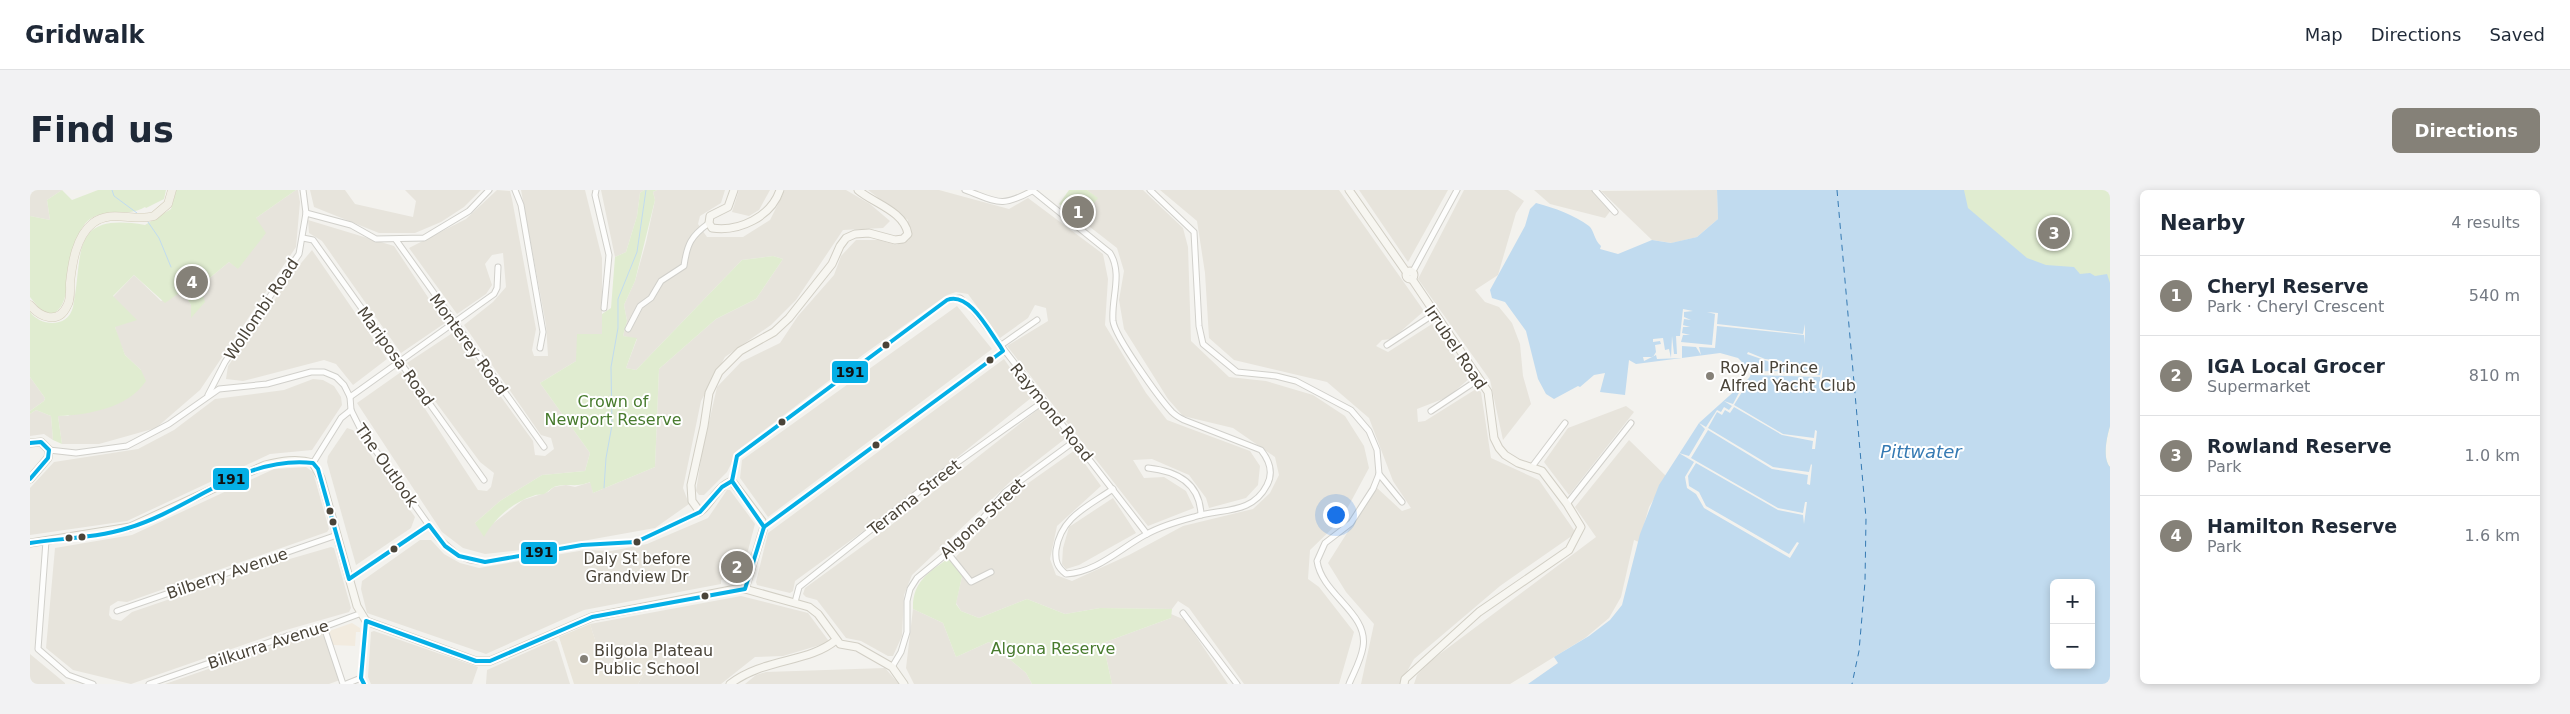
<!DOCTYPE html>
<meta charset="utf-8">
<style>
:root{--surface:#fff;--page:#f2f2f3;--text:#1f2937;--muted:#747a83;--line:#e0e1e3;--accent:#858178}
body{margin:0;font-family:"DejaVu Sans",sans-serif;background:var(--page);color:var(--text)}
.controls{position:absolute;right:15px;bottom:15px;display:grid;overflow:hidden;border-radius:8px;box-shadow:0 2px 8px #0003}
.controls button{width:45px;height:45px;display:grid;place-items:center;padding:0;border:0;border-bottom:1px solid var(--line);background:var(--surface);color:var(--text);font:25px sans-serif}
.you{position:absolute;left:1305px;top:324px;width:18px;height:18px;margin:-12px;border:4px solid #fff;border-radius:50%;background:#1a73e8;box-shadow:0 0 0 8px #1a73e833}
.badge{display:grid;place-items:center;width:32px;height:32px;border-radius:50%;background:var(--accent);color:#fff;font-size:16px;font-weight:700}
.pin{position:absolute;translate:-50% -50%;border:2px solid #fff;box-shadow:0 1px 5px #0006}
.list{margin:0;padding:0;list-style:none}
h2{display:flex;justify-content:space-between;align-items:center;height:65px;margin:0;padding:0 20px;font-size:21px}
h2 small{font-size:16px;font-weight:400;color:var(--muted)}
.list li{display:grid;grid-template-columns:32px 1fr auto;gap:15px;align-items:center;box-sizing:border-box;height:80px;padding:0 20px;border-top:1px solid var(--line)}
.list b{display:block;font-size:19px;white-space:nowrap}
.list p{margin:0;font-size:16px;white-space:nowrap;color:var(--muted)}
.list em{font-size:16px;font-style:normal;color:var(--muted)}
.map{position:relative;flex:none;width:2080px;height:494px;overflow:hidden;border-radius:8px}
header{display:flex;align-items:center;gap:30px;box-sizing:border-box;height:70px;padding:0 25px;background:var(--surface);border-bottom:1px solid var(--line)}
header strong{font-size:24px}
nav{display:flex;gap:28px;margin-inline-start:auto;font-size:18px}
.intro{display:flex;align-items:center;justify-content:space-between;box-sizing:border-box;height:120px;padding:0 30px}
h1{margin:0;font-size:35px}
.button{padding:12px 22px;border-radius:8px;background:var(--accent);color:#fff;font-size:18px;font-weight:700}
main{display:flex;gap:30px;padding:0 30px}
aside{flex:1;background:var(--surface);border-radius:8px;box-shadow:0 2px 8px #0003}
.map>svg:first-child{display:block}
.residential{fill:#e7e4dc}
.commercial{fill:#f2ebdf}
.education{fill:#e9e5da}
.green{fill:#e0ecd0}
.water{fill:#c1dbef;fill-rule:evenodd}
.pier{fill:#f3f2ee}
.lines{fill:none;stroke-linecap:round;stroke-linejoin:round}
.stream{stroke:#c1dbef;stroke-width:1}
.ferry{stroke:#357ab3;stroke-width:1;stroke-dasharray:6 5;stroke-linecap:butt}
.street-casing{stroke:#d1d0cb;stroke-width:7}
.secondary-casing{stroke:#d2cfc5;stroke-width:9}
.primary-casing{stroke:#d4cebc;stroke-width:9}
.street{stroke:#fdfdfc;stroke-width:5}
.secondary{stroke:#f7f6f1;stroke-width:7}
.primary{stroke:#f1efe6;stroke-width:8}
.bus-1-casing{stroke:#fff;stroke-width:8}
.bus-1{stroke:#04afe6;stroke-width:4}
.bus-dot{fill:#4a4439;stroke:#fff;stroke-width:2}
.poi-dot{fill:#858178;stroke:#fff;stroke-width:2}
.labels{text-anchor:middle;stroke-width:4;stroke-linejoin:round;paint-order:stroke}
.bus-label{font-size:15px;fill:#4a4439;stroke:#fff}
.street-label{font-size:16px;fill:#4a4439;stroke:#fff}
.poi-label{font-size:16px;fill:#4a4439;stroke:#fff;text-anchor:start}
.park-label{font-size:16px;fill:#487b2e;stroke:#fff}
.water-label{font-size:18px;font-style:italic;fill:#357ab3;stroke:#fff}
.line-badge{stroke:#fff;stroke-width:2}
.pale-badge-label{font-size:14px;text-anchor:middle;font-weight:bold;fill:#111}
</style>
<header>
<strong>Gridwalk</strong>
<nav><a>Map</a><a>Directions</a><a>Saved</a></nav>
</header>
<div class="intro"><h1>Find us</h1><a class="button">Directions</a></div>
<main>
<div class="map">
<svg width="2080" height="494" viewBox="0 0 2080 494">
<rect width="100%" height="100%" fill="#f3f2ee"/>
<g class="residential">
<polygon points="0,0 32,0 17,10 20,30 0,26"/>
<polygon points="266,0 268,0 270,12 266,57 170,200 126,238 69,254 32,254 28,226 38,226 111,180 95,165 88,148 85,137 83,107 104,85 131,111 152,100 161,115 161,127 170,96 199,72 208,78 226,28"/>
<polygon points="280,0 315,0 325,14 383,27 386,11 375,0 451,0 434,17 411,32 385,43 349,43 284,17"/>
<polygon points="467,0 480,1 482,9 506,139 502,160 504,166 518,166 516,135 491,0 555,0 572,68 572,144 546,171 510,193 560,263 555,281 512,285 470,311 445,333 461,335 493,310 518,302 524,297 536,295 545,297 561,292 563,303 625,277 629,179 686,129 726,109 753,69 743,66 712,70 606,180 596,178 607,149 593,146 597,131 594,115 605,91 616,52 625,10 623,2 627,0 695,0 691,13 670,26 668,34 677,47 713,47 740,30 755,0 816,0 840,14 860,31 853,38 813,40 766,110 741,135 695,167 671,211 653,298 659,314 625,338 519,357 455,364 433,358 412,342 327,213 371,182 448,300 457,301 461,297 464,283 450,272 377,173 424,142 503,251 505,265 515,266 524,259 521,248 511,245 434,135 463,112 476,97 473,63 462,65 455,74 462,95 456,104 427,124 379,58 436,29"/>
<polygon points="571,0 614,0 610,3 607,26 596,62 585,67"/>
<polygon points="709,0 740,0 729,20 719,26 702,22"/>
<polygon points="838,0 909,0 979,19 998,8 1073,64 1078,89 1075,135 1116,203 1137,230 1220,261 1230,276 1228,295 1216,308 1179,318 1176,308 1159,285 1122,269 1103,270 1114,288 1134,287 1156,301 1164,318 1118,336 977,156 1018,131 1016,118 1005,115 998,128 970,148 938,104 926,102 917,105 834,164 708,260 697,282 674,305 669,305 666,301 672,263 687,197 711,172 750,153 768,126 804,85 811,66 826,50 849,50 866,55 879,50 878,30"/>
<polygon points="1057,0 1113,0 1153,38 1158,57 1161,151 1199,187 1236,191 1283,205 1315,226 1334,256 1339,278 1311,330 1280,360 1278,389 1289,397 1324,442 1309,494 1214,494 1159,418 1148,411 1142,419 1070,418 1035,424 997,409 949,428 931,421 926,413 933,382 924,369 983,304 1045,260 1071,296 1027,336 1020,369 1026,385 1042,391 1099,365 1153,336 1223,319 1240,303 1249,285 1245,267 1203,238 1153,226 1138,209 1094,139 1089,110 1094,81 1087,58 1051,30 1067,8"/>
<polygon points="1130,0 1309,0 1394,121 1362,149 1352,150 1346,156 1358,162 1402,134 1440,188 1418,207 1387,219 1388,232 1395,231 1446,199 1451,202 1461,268 1509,290 1546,343 1470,396 1384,469 1370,494 1331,494 1344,434 1316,402 1298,373 1346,297 1372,321 1381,318 1363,291 1339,228 1297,192 1204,170 1179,148 1175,83 1167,31"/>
<polygon points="1329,0 1418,0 1378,72"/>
<polygon points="1434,0 1478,0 1494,11 1486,23 1468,85 1445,100 1455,112 1469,117 1482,133 1490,154 1493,186 1501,214 1473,250 1460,190 1388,89"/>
<polygon points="1504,0 1561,0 1581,20 1575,28 1520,14"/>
<polygon points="1687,0 1688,29 1667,47 1642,53 1622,50 1571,1"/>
<polygon points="278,30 364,56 415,133 371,163 292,51 279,43"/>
<polygon points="282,60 357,169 323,195 306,174 294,170 213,191 196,189 198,176 267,78"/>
<polygon points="927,116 962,159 738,327 710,288 712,270"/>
<polygon points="974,169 1001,208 857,324 765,391 763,401 760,403 727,395 726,392 738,343"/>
<polygon points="0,187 15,208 14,211 0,221"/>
<polygon points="283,189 293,190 304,196 311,207 312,215 282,260 240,264 97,331 0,345 0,298 24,272 108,259 144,240 185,209 254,200"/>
<polygon points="1596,216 1604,222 1539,305 1514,272 1538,238"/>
<polygon points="1011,217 1036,248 981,291 882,385 874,405 872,446 863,466 858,466 831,451 816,448 787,410 776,407 773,404 775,398 860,336"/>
<polygon points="6,220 21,226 23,250 14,244 0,246 0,224"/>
<polygon points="317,238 323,240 385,327 381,338 326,375 297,272 298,266"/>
<polygon points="1599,250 1637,287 1619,317 1609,352 1604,350 1591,407 1579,428 1555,448 1480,494 1384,494 1387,485 1399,472 1566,347 1545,317"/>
<polygon points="276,277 283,282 299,339 297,342 97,412 88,411 80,416 79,425 82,429 91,431 102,422 239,375 301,357 304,358 321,418 319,422 256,440 101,494 43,480 16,458 25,358 102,345 244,279"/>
<polygon points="697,300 700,300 725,334 710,391 700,392 699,388 691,390 691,394 554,420 456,464 337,423 331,399 332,391 390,350 401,350 414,364 430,373 449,378 555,360 581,361 617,354 678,328"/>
<polygon points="1083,308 1106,343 1049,375 1036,379 1032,374 1033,358 1039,337"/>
<polygon points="711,406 778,423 798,450 797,453 753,466 725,467 691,494 608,494 627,462 574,478 560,434"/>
<polygon points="883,419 913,433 926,467 959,452 996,483 1002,494 884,494 876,478"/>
<polygon points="1141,424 1155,430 1198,494 1082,494 1073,453 1141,428"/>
<polygon points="344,441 448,477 442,494 341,494 338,487 341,442"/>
<polygon points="295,442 310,490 299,494 135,494 259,451"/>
<polygon points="524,450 527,452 540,494 456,494 457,480"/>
<polygon points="0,464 35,493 35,494 0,494"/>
<polygon points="855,478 869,494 715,494 726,485 736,482"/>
</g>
<polygon class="commercial" points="322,433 330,438 330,442 326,442 325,456 303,455 299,441"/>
<polygon class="education" points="560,434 574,478 627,461 608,494 544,494 529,447"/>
<g class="green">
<path d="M32 0 42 10 68 0H136L134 9 116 18 115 17C95 30 67 13 52 38 46 48 42 62 39 74 36 90 40 114 23 124L16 123 9 118 0 107V26L20 30 17 10Z"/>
<path d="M146 0H266L226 28 236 43 208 79 199 72 170 96 175 112 161 128V115L152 101 135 113 104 85 83 106 107 130 85 137 95 165 111 180 116 191C98 218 58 225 28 226L32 254 23 250 21 226 6 220 0 224V221L14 211 15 208 0 187V122C11 137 38 138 43 117 54 64 38 22 115 35L141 19Z"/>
<path d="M614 0H627L623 2 625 10 605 91 594 115 597 131 593 146 607 148 596 178 606 180 712 70 743 66 753 69 726 109 686 129 629 179 625 277 563 303 560 292C545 298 541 293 527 296 521 297 519 302 514 304 510 305 506 304 503 306 483 312 464 329 454 347L445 333 470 311 512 285 555 281 560 263 510 193 546 171 547 144H572V124L581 118 585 67 596 62 607 26 610 3Z"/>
<polygon points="1039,0 1057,0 1068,8 1051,30 1029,14"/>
<path d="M1901 0H2080V236C2077 246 2072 268 2080 277V310Z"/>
<path d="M919 368 933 382 926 414 931 421 949 428 997 409 1035 424 1070 418 1142 419 1141 428 1073 453 1082 494H1002L996 483 959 452 926 467 913 433 883 419C882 392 899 382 919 368Z"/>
</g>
<path class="water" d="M1687 0H1934L1938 18 1997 68 2016 75 2044 77 2050 84 2060 83 2065 86 2077 84 2080 93V236C2077 246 2072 268 2080 277V494H1498L1528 473 1524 467 1559 446 1580 430 1592 415 1610 344 1629 295 1669 233 1719 188 1722 182 1708 168 1690 163 1606 174 1599 170 1595 205 1570 202 1575 183 1564 185 1550 197 1548 196 1524 209 1516 204 1508 189 1496 141 1475 112 1462 108 1460 100 1495 36 1500 19 1506 13C1525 18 1544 25 1559 36 1564 40 1564 50 1571 56L1570 59 1588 64 1622 50 1641 53 1667 47 1688 29ZM2024 393H2061V475H2024Z"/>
<g class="pier">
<polygon points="1653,119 1663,121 1654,122 1654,127 1661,130 1654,129 1653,135 1660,137 1653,137 1652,143 1660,145 1653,145 1651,152 1682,155 1685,124 1677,122 1688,123 1687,134 1773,144 1775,134 1775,154 1774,145 1687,136 1685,158 1669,157 1671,165 1666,157 1652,156 1652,168 1627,169 1626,165 1614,171 1613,167 1623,167 1626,162 1625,155 1631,154 1630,151 1623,152 1623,149 1633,148 1635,160 1639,159 1641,168 1642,146 1644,164 1647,164 1646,146 1650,146"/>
<polygon points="1718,162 1735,169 1752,171 1752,173 1743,173 1743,181 1790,185 1793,175 1791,195 1790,187 1721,185 1722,182 1740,181 1741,175 1740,172 1717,164"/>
<polygon points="1712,197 1715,197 1704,215 1753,244 1784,248 1785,240 1787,241 1785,259 1782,259 1783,251 1752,245 1704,217 1700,223 1695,220 1692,225 1687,222 1678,238 1743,277 1779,282 1781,274 1782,275 1780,295 1777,294 1778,285 1742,279 1678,240 1661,268 1748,318 1773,323 1775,312 1777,312 1774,334 1773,325 1748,320 1666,273 1658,286 1659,296 1669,302 1676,316 1759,364 1767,352 1769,353 1760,368 1674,318 1666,304 1657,298 1655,287 1664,272 1649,263 1659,266 1675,239 1669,233 1676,237 1687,220 1691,222 1694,217 1699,220 1702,216 1694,211 1703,214"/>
</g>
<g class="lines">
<g class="stream">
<polyline points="82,0 84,6 107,23"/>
<polyline points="118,32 129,48 141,77"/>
<polyline points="574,298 576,268 582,235 581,177 588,138 588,109 607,62 616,0"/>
</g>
<polyline class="ferry" points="1807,0 1836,328 1835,392 1829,461 1822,494"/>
<defs>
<g id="street">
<polyline points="485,0 491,15 513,142 510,158"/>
<polyline points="566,0 565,5 579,65 574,118"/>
<path d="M935 0C968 12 970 18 1002 1"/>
<path d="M1002 0 1080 63C1093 84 1081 108 1083 131 1085 147 1129 208 1142 222 1145 225 1150 228 1154 230L1231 260C1239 270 1244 282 1237 295 1222 325 1191 318 1164 327 1149 331 1131 336 1117 344 1090 358 1068 382 1036 384 1027 377 1025 371 1026 360 1031 327 1057 317 1083 299"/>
<path d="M1120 0 1164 42 1169 136 1173 154 1207 182 1246 186 1266 191 1321 220 1339 241 1347 260 1349 284 1343 299 1321 333 1295 353 1287 371C1292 405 1339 423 1333 457 1331 470 1324 482 1319 494"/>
<polyline points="1565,0 1585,22"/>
<polyline points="276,23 321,35 346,49 394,48 439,21 459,0"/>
<polyline points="273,48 283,50 454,290"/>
<polyline points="366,50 514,257"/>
<polyline points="1382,83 1427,0"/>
<path d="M598 139 610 116 621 108 631 91 654 76C657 54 661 46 679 33"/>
<polyline points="1357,155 1404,124"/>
<polyline points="970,156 1007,130"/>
<polyline points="178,205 195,172 269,64 276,23 273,0"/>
<polyline points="320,207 464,104 467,98 468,77"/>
<polyline points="1401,221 1449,189"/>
<polyline points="19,260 46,263 97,256 139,234 189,199 237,194 281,182 294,182 306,187 314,195 320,207 321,220 331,240 408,348 429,366 440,370 455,372 552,355 606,352 670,322"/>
<polyline points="283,273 311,228 321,220"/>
<path d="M1118 278C1147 281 1170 293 1171 325"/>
<polyline points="1501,278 1535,233"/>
<polyline points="1349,284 1372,312"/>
<polyline points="702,291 707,266 917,110 930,108 941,117 1117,344"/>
<polyline points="1537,314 1601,233"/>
<polyline points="734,337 973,161"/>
<polyline points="16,351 8,459 38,485 63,494"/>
<polyline points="917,362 941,392 961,382"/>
<polyline points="319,389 399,335"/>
<polyline points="765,412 769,397 911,284 1014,211"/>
<polyline points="87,421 307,345"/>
<polyline points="1153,423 1207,494"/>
<polyline points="294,437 313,494"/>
<polyline points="862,477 871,462 877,442 877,411 880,399 887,388 937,347 975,302 1046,250"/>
<polyline points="119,494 257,446 294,437 329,424"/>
<polyline points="316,494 331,488"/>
<polyline points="334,494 331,488 336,431"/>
</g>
<g id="secondary">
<path d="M704 0 698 17 680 26 679 33 682 38C709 42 741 27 750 0"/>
<polyline points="1319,0 1377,83"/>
<circle cx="1380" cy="85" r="4"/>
<polyline points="0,253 11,252 19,260 18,268 0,289"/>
<path d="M0 353 100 337 235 275C251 271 267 268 283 273L291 288 327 416 336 431 446 471H460L562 427 706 399H715L779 417 788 424 810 454 827 457 862 477 874 494"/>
<path d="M715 399 734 337 732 331 702 291C687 296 682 313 670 322L662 311 661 295 674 236 679 203 689 182 710 161 744 142 759 128 802 74 810 56 816 48 825 44 839 43 865 50 873 49 878 44C874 21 843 13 828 0"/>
<path d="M700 494C733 468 779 473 806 450"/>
<polyline points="1374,494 1375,489 1449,422 1539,360 1551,337 1537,314 1512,281 1488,273 1475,265 1469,258 1464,248 1458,202 1382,89"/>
</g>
<path id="primary" d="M0 115C10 127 28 135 37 116 41 110 40 101 40 93 42 74 46 46 63 33 81 19 104 32 124 26L138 14 142 0"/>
</defs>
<use href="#street" class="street-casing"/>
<use href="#secondary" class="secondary-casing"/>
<use href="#primary" class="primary-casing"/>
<use href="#street" class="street"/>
<use href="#secondary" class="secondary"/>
<use href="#primary" class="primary"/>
<defs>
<g id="bus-1">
<polyline points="0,253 11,252 19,260 18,268 0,289"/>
<path d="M702 291 707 266 917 110C939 101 959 141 970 156L973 161 734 337"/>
<path d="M0 353C33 348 67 348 98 338 162 319 213 265 283 273L288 279 319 389 399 335 415 356 429 366 455 372 552 355 606 352 670 322 692 297 702 291"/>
<polyline points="334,494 331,488 336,431 446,471 460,471 562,427 715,399 734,337 702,291"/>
</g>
</defs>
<use href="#bus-1" class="bus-1-casing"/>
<use href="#bus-1" class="bus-1"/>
</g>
<g class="bus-dot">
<circle cx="856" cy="155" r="4.5"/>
<circle cx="960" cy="170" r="4.5"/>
<circle cx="752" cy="232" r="4.5"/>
<circle cx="846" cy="255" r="4.5"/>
<circle cx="300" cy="321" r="4.5"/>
<circle cx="303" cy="332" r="4.5"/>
<circle cx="52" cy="347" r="4.5"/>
<circle cx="39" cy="348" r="4.5"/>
<circle cx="607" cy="352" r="4.5"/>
<circle cx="364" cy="359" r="4.5"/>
<circle cx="675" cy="406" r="4.5"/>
</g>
<g class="poi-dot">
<circle cx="1680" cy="186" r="5"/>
<circle cx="554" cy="469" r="5"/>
</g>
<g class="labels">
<g class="bus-label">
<text x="607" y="374">Daly St before<tspan x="607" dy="18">Grandview Dr</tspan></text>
</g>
<g class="street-label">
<text transform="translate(231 119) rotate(-56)" y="6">Wollombi Road</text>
<text transform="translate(439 154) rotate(54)" y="6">Monterey Road</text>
<text transform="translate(1426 157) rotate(56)" y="6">Irrubel Road</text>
<text transform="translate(366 166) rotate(54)" y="6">Mariposa Road</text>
<text transform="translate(1022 222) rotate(51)" y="6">Raymond Road</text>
<text transform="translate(357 275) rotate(55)" y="6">The Outlook</text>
<text transform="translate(884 307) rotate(-38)" y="6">Terama Street</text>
<text transform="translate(952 328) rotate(-43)" y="6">Algona Street</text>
<text transform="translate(197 383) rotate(-19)" y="6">Bilberry Avenue</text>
<text transform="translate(238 454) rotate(-18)" y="6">Bilkurra Avenue</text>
</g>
<g class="poi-label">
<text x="1690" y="183">Royal Prince<tspan x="1690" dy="18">Alfred Yacht Club</tspan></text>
<text x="564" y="466">Bilgola Plateau<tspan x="564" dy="18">Public School</tspan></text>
</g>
<g class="park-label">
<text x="583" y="217">Crown of<tspan x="583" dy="18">Newport Reserve</tspan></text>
<text x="1023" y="464">Algona Reserve</text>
</g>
<g class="water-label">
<text x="1891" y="268">Pittwater</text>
</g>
</g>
<g class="line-badge">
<rect x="801" y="170" width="38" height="24" rx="5" fill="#04afe6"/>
<rect x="182" y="277" width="38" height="24" rx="5" fill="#04afe6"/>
<rect x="490" y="351" width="38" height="24" rx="5" fill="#04afe6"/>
</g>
<g class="pale-badge-label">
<text x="820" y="187">191</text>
<text x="201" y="294">191</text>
<text x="509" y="367">191</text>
</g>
</svg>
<div class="controls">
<button>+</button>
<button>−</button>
</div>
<div class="you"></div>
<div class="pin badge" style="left:1048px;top:22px">1</div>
<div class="pin badge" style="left:707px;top:377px">2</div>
<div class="pin badge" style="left:2024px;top:43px">3</div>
<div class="pin badge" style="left:162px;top:92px">4</div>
</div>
<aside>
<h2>Nearby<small>4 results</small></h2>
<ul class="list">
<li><span class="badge">1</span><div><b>Cheryl Reserve</b><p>Park · Cheryl Crescent</p></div><em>540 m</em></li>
<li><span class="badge">2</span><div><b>IGA Local Grocer</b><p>Supermarket</p></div><em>810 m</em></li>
<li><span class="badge">3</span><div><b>Rowland Reserve</b><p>Park</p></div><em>1.0 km</em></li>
<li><span class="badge">4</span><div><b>Hamilton Reserve</b><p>Park</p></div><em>1.6 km</em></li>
</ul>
</aside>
</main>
